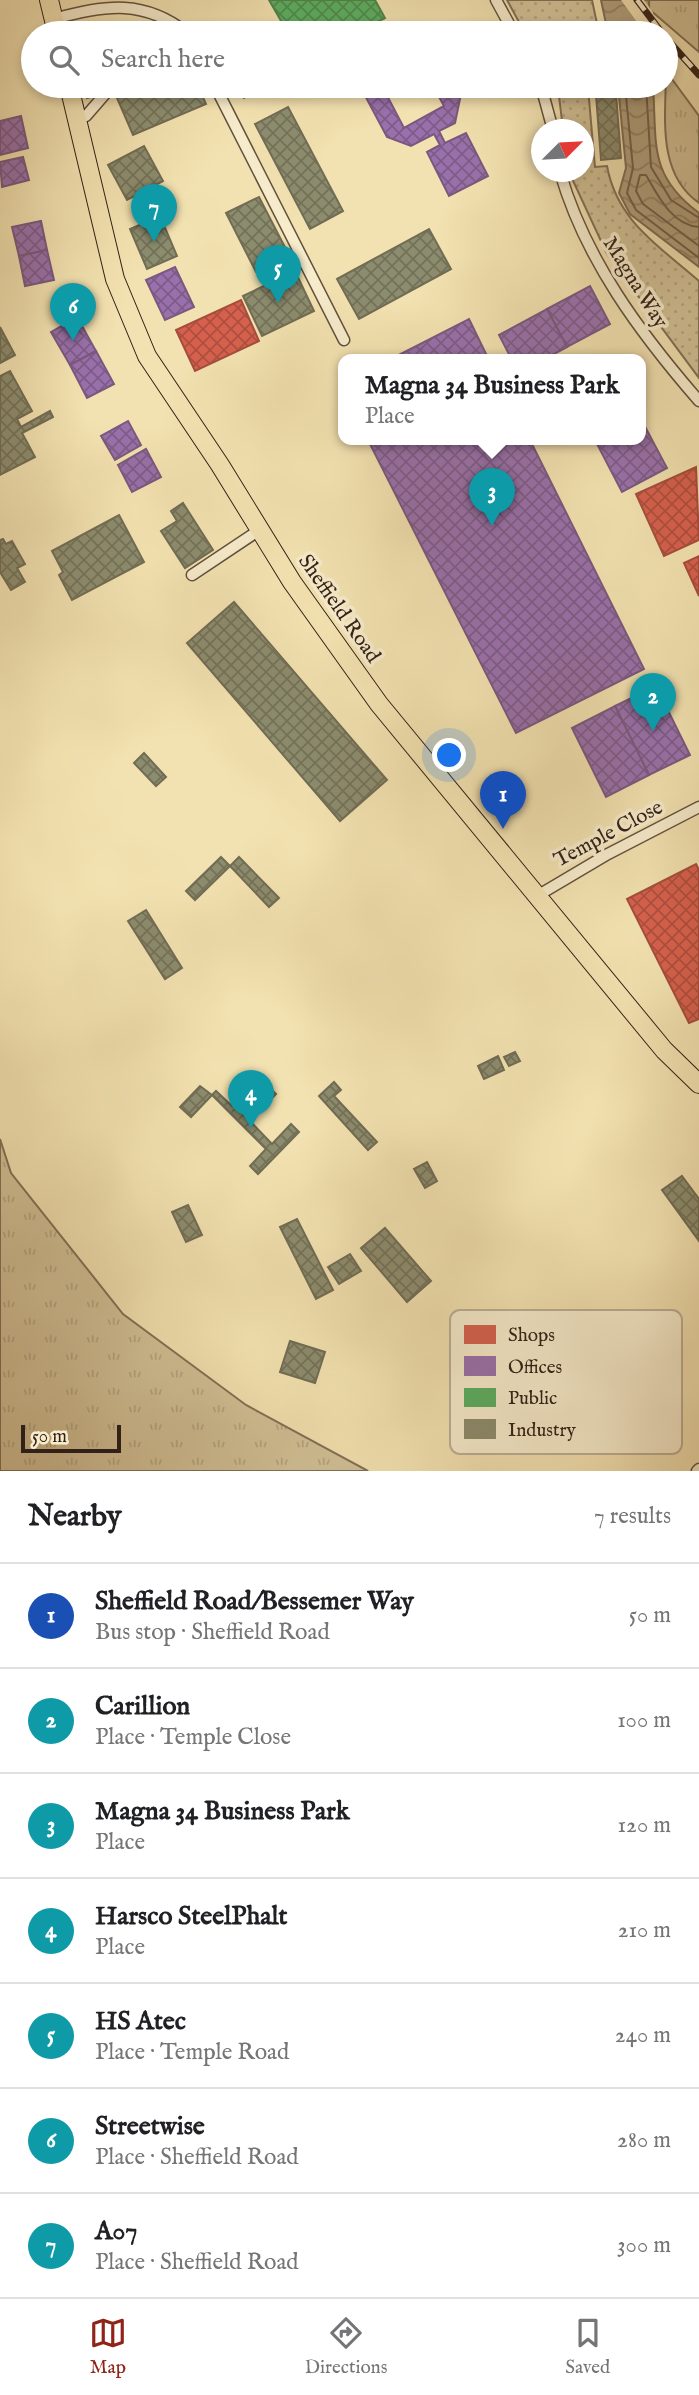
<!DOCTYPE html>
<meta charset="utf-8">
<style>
:root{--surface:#fff;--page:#f2f2f2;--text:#202124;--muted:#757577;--line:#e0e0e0;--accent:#8f2418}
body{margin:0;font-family:"IM FELL English",serif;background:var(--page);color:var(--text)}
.compass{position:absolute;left:531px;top:119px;width:63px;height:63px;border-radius:50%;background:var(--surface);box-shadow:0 4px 10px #0003;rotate:66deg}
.scale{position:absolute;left:21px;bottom:18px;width:100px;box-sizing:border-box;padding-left:7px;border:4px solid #322118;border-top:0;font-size:19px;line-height:24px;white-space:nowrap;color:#322118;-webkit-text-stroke:5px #f7eccc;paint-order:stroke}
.you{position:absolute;left:450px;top:756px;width:24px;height:24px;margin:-18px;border:5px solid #fff;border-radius:50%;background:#1a73e8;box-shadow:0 0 0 10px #1a73e833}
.badge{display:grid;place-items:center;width:46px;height:46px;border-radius:50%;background:var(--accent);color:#fff;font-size:23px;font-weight:700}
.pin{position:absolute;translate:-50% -58px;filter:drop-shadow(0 2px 4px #0008)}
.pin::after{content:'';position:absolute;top:37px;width:24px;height:21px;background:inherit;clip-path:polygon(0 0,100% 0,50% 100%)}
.popup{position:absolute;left:338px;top:354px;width:308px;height:91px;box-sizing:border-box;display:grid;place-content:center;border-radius:14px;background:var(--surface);filter:drop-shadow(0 2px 5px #0005);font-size:23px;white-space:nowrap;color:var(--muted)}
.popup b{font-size:26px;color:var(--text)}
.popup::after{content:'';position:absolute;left:50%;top:100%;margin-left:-14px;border:14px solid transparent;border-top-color:var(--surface)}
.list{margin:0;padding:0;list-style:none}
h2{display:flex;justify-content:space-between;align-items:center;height:91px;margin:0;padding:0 28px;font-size:30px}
h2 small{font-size:23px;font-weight:400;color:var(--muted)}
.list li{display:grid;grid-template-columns:46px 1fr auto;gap:21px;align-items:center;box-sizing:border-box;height:105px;padding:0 28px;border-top:2px solid var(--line)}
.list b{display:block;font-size:26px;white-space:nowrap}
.list p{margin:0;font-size:23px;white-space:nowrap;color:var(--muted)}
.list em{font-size:23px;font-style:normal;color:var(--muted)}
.icon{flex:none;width:38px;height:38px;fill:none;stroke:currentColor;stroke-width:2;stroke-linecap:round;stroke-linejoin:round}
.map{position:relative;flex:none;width:699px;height:1471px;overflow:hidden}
.search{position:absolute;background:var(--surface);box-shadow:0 4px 10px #0003;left:21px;right:21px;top:21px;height:77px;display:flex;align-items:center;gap:18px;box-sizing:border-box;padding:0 24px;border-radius:38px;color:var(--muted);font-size:26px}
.sheet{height:826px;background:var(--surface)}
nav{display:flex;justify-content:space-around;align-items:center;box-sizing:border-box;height:98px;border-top:2px solid var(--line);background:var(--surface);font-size:19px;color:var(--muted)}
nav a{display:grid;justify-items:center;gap:4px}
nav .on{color:var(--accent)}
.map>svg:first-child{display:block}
.grass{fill:url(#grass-tufts);stroke:#827158;stroke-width:2}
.park{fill:url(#park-dots);stroke:#827158;stroke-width:2}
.water{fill:url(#water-waves);stroke:#7e6d55;stroke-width:2}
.pier{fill:#f3e2b1}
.shops{fill:url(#shops-cross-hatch);stroke:#a54d3d;stroke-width:2}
.offices{fill:url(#offices-cross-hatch);stroke:#7a587f;stroke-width:2}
.public{fill:url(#public-cross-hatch);stroke:#4e844b;stroke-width:2}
.industry{fill:url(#industry-cross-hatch);stroke:#716c54;stroke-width:2}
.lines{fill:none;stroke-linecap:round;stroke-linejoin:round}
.shore{stroke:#72604a;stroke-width:2}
.minor-casing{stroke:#62513e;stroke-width:13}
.primary-casing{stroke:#322118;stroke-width:20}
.minor{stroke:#f7eccc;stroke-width:10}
.primary{stroke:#f3e2b1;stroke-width:18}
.rail-casing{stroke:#322118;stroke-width:7}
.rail{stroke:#f7eccc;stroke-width:4.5;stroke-dasharray:13;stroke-linecap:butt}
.labels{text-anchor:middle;stroke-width:7;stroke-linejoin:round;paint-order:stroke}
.street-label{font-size:21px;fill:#322118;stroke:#f7eccc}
.key{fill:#f7eccc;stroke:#bcaf96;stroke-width:2}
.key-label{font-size:19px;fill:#322118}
</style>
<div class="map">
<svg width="699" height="1471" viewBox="0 0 699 1471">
<defs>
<pattern id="grass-tufts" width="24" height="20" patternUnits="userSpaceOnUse" patternTransform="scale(1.75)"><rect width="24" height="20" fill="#d2c197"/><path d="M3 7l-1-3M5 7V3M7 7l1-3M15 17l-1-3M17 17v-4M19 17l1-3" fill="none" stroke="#b5a681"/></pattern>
<pattern id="park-dots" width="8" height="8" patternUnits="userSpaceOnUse" patternTransform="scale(1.75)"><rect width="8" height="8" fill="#d2c197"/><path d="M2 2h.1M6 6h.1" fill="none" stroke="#b5a681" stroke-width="1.8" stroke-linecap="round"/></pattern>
<pattern id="water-waves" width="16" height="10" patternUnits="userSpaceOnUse" patternTransform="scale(1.75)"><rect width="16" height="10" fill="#b1a07d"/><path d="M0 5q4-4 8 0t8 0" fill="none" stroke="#918265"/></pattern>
<pattern id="shops-cross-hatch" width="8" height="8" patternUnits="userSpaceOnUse" patternTransform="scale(1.75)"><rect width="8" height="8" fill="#d6604d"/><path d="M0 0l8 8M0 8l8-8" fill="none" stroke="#ae4f3f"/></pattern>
<pattern id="offices-cross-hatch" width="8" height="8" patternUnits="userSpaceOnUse" patternTransform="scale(1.75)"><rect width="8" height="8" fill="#9970ab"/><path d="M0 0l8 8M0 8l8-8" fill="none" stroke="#7d5c8a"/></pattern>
<pattern id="public-cross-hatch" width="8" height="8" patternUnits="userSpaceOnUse" patternTransform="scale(1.75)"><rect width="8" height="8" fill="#5aae61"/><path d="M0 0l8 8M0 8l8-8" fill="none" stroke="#4b8d4f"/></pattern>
<pattern id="industry-cross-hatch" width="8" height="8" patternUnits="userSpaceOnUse" patternTransform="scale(1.75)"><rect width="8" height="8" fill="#8c8c6e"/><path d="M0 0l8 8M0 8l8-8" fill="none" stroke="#737259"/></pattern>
</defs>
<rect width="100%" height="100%" fill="#f3e2b1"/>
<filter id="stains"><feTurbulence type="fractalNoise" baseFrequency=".00286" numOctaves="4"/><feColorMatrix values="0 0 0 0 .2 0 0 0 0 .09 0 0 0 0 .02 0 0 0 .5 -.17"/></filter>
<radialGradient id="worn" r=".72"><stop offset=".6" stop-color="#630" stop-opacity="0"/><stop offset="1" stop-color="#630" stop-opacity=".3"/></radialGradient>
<g class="grass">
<polygon points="649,0 699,0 699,52 649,9"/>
<path d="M666 71 699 116V203C656 173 666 115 666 71Z"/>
<polygon points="0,1139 11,1173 123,1314 246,1405 368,1471 0,1471"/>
</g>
<g class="park">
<polygon points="507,0 592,0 599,33 525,33"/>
<path d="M553 86H597L588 88 595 167 607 166C617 221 659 246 699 281V378L607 254 569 172H584V130L563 129 559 96Z"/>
</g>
<g class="water">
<polygon points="601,0 649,0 650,33 608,33"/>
<path d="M618 86H653C657 144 648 175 699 213V267L630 214 619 193 626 168Z"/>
</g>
<polygon class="pier" points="621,0 644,0 653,12 654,33 645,33"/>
<g class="shops">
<polygon points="241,300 259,341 195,371 176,330"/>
<polygon points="696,467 699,540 664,556 636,494"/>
<polygon points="699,556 699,596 684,563"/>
<polygon points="696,864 699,870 699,1019 689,1023 627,899"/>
</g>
<g class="offices">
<polygon points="366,86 382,86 404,128 444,106 433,86 453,86 460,99 455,123 439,131 445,143 466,133 488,176 449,196 427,152 440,145 434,134 411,146 387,137 361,88"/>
<polygon points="21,116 28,148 0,155 0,121"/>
<polygon points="23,157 29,180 2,187 0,162"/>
<polygon points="41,221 47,250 19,256 12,227"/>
<polygon points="47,250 54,280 25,286 19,256"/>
<polygon points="175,267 194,307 165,320 146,280"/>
<polygon points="590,286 610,324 567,347 547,309"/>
<polygon points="547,309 567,347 543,360 512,360 499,335"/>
<polygon points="77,317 96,351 70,365 51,332"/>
<polygon points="469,319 489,360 389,360"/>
<polygon points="96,351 114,384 87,398 70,365"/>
<polygon points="641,419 667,468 622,492 595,440 641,440"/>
<polygon points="128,421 141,445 115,460 101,436"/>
<polygon points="368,440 530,440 644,669 516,733"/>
<polygon points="146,449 161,477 132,492 118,465"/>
<polygon points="656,686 690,755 649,775 615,706"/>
<polygon points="615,706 649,775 606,797 572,728"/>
</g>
<polygon class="public" points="269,0 375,0 385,18 356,33 288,33"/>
<g class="industry">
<polygon points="84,86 104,86 95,96 87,98"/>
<polygon points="141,86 198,86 206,104 133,135 117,98"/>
<polygon points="237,86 266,86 244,98"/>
<polygon points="616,94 621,158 601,160 596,95"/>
<polygon points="288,107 343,211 310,229 255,124"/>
<polygon points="144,146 163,181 127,200 108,165"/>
<polygon points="259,197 289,255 256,272 226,213"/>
<polygon points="160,216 177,256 147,269 130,229"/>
<polygon points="429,229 451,269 359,319 337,279"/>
<polygon points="295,271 314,311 262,336 243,296"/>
<polygon points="0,327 15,355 0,363"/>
<polygon points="10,371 32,411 17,419 21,427 50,411 53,417 22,433 35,457 0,475 0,376"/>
<polygon points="183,503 213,550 185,568 161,531 177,521 171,511"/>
<polygon points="119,515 144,562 72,600 59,575 63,572 52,551"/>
<polygon points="3,539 6,544 12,541 25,564 17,568 25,582 11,590 0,572 0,540"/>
<polygon points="234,602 387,780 340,821 187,643"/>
<polygon points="144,753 166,777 156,786 134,763"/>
<polygon points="221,857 230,866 195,900 186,891"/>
<polygon points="239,857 279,898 269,907 230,866"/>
<polygon points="146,910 182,968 165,979 128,921"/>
<polygon points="515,1052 520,1061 509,1066 504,1057"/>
<polygon points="498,1056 504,1070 484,1079 478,1066"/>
<polygon points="260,1078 276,1094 250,1121 272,1144 291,1124 299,1132 258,1174 250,1166 266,1149 212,1095 216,1091 232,1106"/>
<polygon points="334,1082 341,1090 334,1096 377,1142 368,1150 319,1096"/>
<polygon points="200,1086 212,1095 191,1117 180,1107"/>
<polygon points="427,1162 437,1181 425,1188 414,1169"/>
<polygon points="682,1176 699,1199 699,1241 662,1190"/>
<polygon points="188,1205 202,1235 186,1242 172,1212"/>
<polygon points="297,1219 333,1290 316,1299 280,1227"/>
<polygon points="385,1228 431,1281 407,1302 361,1248"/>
<polygon points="350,1254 361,1271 339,1284 328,1267"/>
<polygon points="290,1341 325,1352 315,1383 280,1372"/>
</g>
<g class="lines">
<g class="shore">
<polyline points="625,86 633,168 627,193 636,210 699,258"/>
<polyline points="646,86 651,167 671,200 699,218"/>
<path d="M699 227C672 225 658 196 646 175H640L636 191 643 204 699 246"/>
</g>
<defs>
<g id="minor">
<polyline points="496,0 514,33"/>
<path d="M54 19C107 4 145 0 187 33"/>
<polyline points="215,86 344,340"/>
<polyline points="541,86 553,130"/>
<polyline points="77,118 86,116 112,86"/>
<path d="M560 172C585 259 640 333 699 401"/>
<polyline points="192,575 261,529"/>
<polyline points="537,896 608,854 699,807"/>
<polyline points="697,1471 699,1469"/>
</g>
<g id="primary">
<polyline points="49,0 57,33"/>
<polyline points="69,86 115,279 147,356 220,465 292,582 379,704 664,1050 699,1084"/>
</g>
</defs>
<use href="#minor" class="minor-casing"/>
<use href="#primary" class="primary-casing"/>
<use href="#minor" class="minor"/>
<use href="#primary" class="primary"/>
<defs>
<g id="rail">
<polyline points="637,0 662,33"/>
<polyline points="666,38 699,75"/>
</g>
</defs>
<use href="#rail" class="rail-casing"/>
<use href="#rail" class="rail"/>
</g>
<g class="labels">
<g class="street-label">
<text transform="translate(636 282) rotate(58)" y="7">Magna Way</text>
<text transform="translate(340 608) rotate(55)" y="7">Sheffield Road</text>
<text transform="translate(608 833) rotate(-28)" y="7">Temple Close</text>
</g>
</g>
<rect x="450" y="1310" width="232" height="144" rx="10" class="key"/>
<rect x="464" y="1325" width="32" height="19" fill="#d6604d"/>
<rect x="464" y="1356" width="32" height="20" fill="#9970ab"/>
<rect x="464" y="1388" width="32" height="19" fill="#5aae61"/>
<rect x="464" y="1419" width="32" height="20" fill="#8c8c6e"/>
<g class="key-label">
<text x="508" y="1341">Shops</text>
<text x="508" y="1373">Offices</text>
<text x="508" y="1404">Public</text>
<text x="508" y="1436">Industry</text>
</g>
<rect width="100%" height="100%" filter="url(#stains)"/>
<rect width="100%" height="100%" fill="url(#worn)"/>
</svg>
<svg class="compass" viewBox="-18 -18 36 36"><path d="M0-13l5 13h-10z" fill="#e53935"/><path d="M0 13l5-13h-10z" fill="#757577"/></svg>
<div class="scale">50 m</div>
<div class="you"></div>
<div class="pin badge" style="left:503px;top:829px;background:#1a4fb4">1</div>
<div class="pin badge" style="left:653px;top:731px;background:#0f9aa8">2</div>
<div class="pin badge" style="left:492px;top:526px;background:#0f9aa8">3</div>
<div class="popup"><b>Magna 34 Business Park</b>Place</div>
<div class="pin badge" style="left:251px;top:1128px;background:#0f9aa8">4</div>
<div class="pin badge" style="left:278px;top:303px;background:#0f9aa8">5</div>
<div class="pin badge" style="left:73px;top:341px;background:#0f9aa8">6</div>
<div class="pin badge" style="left:154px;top:242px;background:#0f9aa8">7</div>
<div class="search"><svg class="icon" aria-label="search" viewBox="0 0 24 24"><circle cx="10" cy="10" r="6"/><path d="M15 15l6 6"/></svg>Search here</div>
</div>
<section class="sheet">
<h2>Nearby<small>7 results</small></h2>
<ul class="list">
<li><span class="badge" style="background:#1a4fb4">1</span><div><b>Sheffield Road/Bessemer Way</b><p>Bus stop · Sheffield Road</p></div><em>50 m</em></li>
<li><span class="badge" style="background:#0f9aa8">2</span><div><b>Carillion</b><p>Place · Temple Close</p></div><em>100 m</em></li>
<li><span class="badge" style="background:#0f9aa8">3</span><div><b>Magna 34 Business Park</b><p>Place</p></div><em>120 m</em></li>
<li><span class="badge" style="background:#0f9aa8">4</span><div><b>Harsco SteelPhalt</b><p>Place</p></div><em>210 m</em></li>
<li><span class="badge" style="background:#0f9aa8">5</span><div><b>HS Atec</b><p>Place · Temple Road</p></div><em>240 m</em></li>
<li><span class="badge" style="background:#0f9aa8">6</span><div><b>Streetwise</b><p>Place · Sheffield Road</p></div><em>280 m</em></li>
<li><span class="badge" style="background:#0f9aa8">7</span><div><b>A07</b><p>Place · Sheffield Road</p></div><em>300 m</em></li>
</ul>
</section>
<nav>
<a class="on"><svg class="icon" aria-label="map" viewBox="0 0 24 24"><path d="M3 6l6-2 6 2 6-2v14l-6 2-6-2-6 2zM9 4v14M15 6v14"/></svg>Map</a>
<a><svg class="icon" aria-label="directions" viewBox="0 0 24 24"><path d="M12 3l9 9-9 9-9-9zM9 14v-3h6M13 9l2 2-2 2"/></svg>Directions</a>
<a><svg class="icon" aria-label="saved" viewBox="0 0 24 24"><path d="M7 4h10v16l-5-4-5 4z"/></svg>Saved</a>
</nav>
